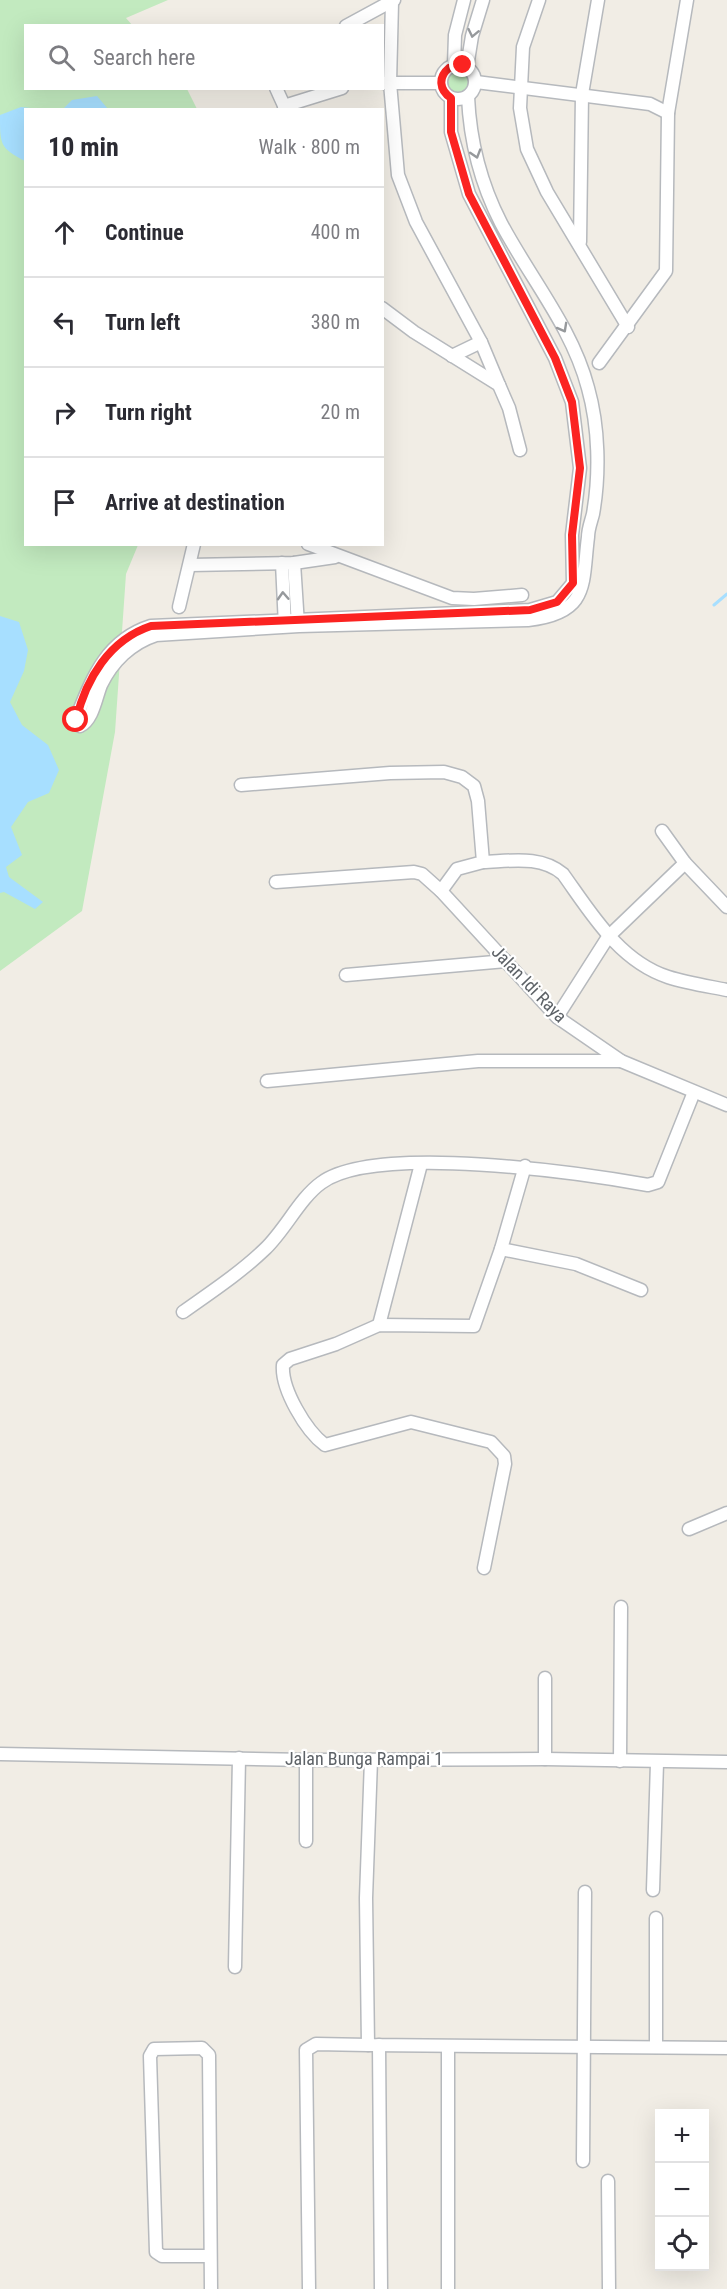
<!DOCTYPE html>
<meta charset="utf-8">
<style>
:root{--surface:#fff;--page:#f7f7f7;--text:#2b2b33;--muted:#7c7c81;--line:#e1e1e2}
body{margin:0;font-family:"Roboto Condensed",sans-serif;background:var(--page);color:var(--text)}
.controls{position:absolute;right:18px;bottom:18px;display:grid;overflow:hidden;border-radius:0px;box-shadow:0 6px 24px #0002}
.controls button{width:54px;height:54px;display:grid;place-items:center;padding:0;border:0;border-bottom:2px solid var(--line);background:var(--surface);color:var(--text);font:30px sans-serif}
.stop{position:absolute;width:18px;height:18px;margin:-14px;border:4px solid #fb2321;border-radius:50%;background:#fff}
.stop.end{background:#fb2321;border-color:#fff;box-shadow:0 2px 6px #0008}
.list{margin:0;padding:0;list-style:none}
h2{display:flex;justify-content:space-between;align-items:center;height:78px;margin:0;padding:0 24px;font-size:26px}
h2 small{font-size:20px;font-weight:400;color:var(--muted)}
.list li{display:grid;grid-template-columns:39px 1fr auto;gap:18px;align-items:center;box-sizing:border-box;height:90px;padding:0 24px;border-top:2px solid var(--line)}
.list b{display:block;font-size:22px;white-space:nowrap}
.list em{font-size:20px;font-style:normal;color:var(--muted)}
.icon{flex:none;width:33px;height:33px;fill:none;stroke:currentColor;stroke-width:2;stroke-linecap:round;stroke-linejoin:round}
.map{position:relative;flex:none;width:727px;height:2289px;overflow:hidden}
.search{position:absolute;background:var(--surface);box-shadow:0 6px 24px #0002;left:24px;top:24px;width:360px;height:66px;display:flex;align-items:center;gap:15px;box-sizing:border-box;padding:0 21px;border-radius:0px;color:var(--muted);font-size:22px}
.panel{position:absolute;background:var(--surface);box-shadow:0 6px 24px #0002;left:24px;top:108px;width:360px;height:438px;border-radius:0px}
.map>svg:first-child{display:block}
.green{fill:#c2eabf}
.water{fill:#a7dfff}
.lines{fill:none;stroke-linecap:round;stroke-linejoin:round}
.stream{stroke:#a7dfff;stroke-width:3}
.minor-casing{stroke:#b6b9bd;stroke-width:15}
.minor{stroke:#fff;stroke-width:12}
.oneway{stroke:#96999c}
.route{stroke:#fb2321;stroke-width:8}
.labels{text-anchor:middle;stroke-width:4.5;stroke-linejoin:round;paint-order:stroke}
.street-label{font-size:18px;fill:#5d6267;stroke:#fff}
</style>
<div class="map">
<svg width="727" height="2289" viewBox="0 0 727 2289">
<rect width="100%" height="100%" fill="#f1ede5"/>
<g class="green">
<polygon points="0,0 168,0 126,18 132,25 26,26 26,88 187,89 197,109 26,110 26,544 138,545 126,574 115,732 82,911 0,971"/>
<circle cx="458" cy="83" r="12"/>
</g>
<g class="water">
<polygon points="97,96 108,109 63,109 72,100"/>
<path d="M21 107 40 109 26 110 25 161C0 148 0 145 0 115Z"/>
<polygon points="0,616 19,622 28,650 24,671 10,702 22,725 48,745 59,770 49,793 28,802 11,827 22,855 6,867 9,877 43,902 35,909 4,892 0,893"/>
</g>
<g class="lines">
<polyline class="stream" points="714,605 727,594"/>
<defs>
<g id="minor">
<polyline points="539,0 523,47 520,108 527,149 547,192 628,327"/>
<polyline points="392,2 390,83 398,175 416,222 481,342 499,385"/>
<polyline points="346,26 394,0"/>
<circle cx="458" cy="82" r="17"/>
<polyline points="454,65 455,35 464,0"/>
<polyline points="467,67 472,36 483,0"/>
<polyline points="476,82 650,104 668,113"/>
<polyline points="384,83 441,83"/>
<polyline points="276,88 286,110"/>
<path d="M451 98V132L469 194 555 358 572 402 580 468 572 535 573 583 557 602 530 610 151 626C107 640 93 676 77 716L76 720 80 726C93 720 96 697 101 685 112 662 131 643 156 635L299 626 528 620C590 613 582 584 588 537 588 529 591 522 593 514 600 474 599 427 588 388 572 327 530 278 501 223 481 184 470 141 468 97"/>
<polyline points="284,106 342,88"/>
<polyline points="580,242 582,94 598,0"/>
<polyline points="382,308 414,332 499,385 509,408 520,450"/>
<polyline points="452,356 481,342"/>
<polyline points="599,363 666,271 668,113 687,0"/>
<polyline points="308,544 452,598 474,599 522,595"/>
<polyline points="282,563 285,626"/>
<polyline points="294,563 298,625"/>
<polyline points="190,565 294,563 335,557"/>
<polyline points="179,607 194,544"/>
<polyline points="241,785 390,773 444,772 462,777 474,786 478,801 483,862 457,869 441,891"/>
<polyline points="662,831 685,863 727,907"/>
<path d="M483 862C511 861 541 855 563 874 591 913 619 961 668 977 687 983 707 986 727 990"/>
<polyline points="276,882 414,872 422,874 441,891 557,1017 621,1061 727,1105"/>
<polyline points="346,975 506,961"/>
<polyline points="557,1017 608,937 685,863"/>
<polyline points="267,1081 478,1061 621,1061"/>
<polyline points="501,1249 576,1264 641,1290"/>
<path d="M183 1312C211 1292 240 1273 265 1249 285 1230 300 1198 321 1183 375 1143 581 1173 648 1185L658 1182 694 1092"/>
<polyline points="379,1325 421,1164"/>
<polyline points="689,1529 727,1513"/>
<path d="M484 1568 505 1464 504 1456 491 1442 411 1422 325 1445C306 1431 281 1389 283 1365L290 1359 336 1344 379 1325 474 1326 501 1249 525 1166"/>
<polyline points="545,1678 545,1759"/>
<polyline points="0,1754 306,1760 545,1759 727,1762"/>
<polyline points="306,1760 306,1841"/>
<polyline points="371,1760 366,1898 368,2045 727,2048"/>
<polyline points="620,1761 621,1607"/>
<polyline points="653,1890 657,1763"/>
<polyline points="235,1967 239,1758"/>
<polyline points="379,2045 381,2289"/>
<polyline points="448,2047 448,2289"/>
<polyline points="656,2047 656,1918"/>
<polyline points="583,2161 585,1892"/>
<polyline points="608,2181 609,2289"/>
<polyline points="210,2256 162,2256 156,2252 150,2056 154,2049 202,2048 209,2055 211,2289"/>
<polyline points="309,2289 306,2050 316,2044 368,2045"/>
</g>
</defs>
<use href="#minor" class="minor-casing"/>
<use href="#minor" class="minor"/>
</g>
<defs><path id="oneway-chevron" d="M-2-3.5L2.5 0L-2 3.5" fill="none" stroke-width="1.6" stroke-linecap="round" stroke-linejoin="round" transform="scale(1.5)"/></defs>
<g class="oneway">
<use href="#oneway-chevron" transform="translate(473 33) rotate(102)"/>
<use href="#oneway-chevron" transform="translate(476 154) rotate(73)"/>
<use href="#oneway-chevron" transform="translate(563 328) rotate(61)"/>
<use href="#oneway-chevron" transform="translate(283 596) rotate(-93)"/>
</g>
<g class="lines">
<path class="route" d="M76 720C86 679 109 640 151 626L530 610 557 602 573 583 572 535 580 468 572 402 555 358 469 194 451 132V98C439 90 438 77 449 68L463 65"/>
</g>
<g class="labels">
<g class="street-label">
<text transform="translate(529 984) rotate(46)" y="6">Jalan Idi Raya</text>
<text x="364" y="1765">Jalan Bunga Rampai 1</text>
</g>
</g>
</svg>
<div class="controls">
<button>+</button>
<button>−</button>
<button><svg class="icon" aria-label="locate" viewBox="0 0 24 24"><circle cx="12" cy="12" r="6"/><path d="M12 2v4M12 18v4M2 12h4M18 12h4"/></svg></button>
</div>
<div class="stop" style="left:76px;top:720px"></div>
<div class="stop end" style="left:463px;top:65px"></div>
<div class="search"><svg class="icon" aria-label="search" viewBox="0 0 24 24"><circle cx="10" cy="10" r="6"/><path d="M15 15l6 6"/></svg>Search here</div>
<section class="panel">
<h2>10 min<small>Walk · 800 m</small></h2>
<ul class="list">
<li><svg class="icon" aria-label="ahead" viewBox="0 0 24 24"><path d="M12 20V5M6 11l6-6 6 6"/></svg><div><b>Continue</b></div><em>400 m</em></li>
<li><svg class="icon" aria-label="left" viewBox="0 0 24 24"><path d="M17 20v-9H6M10 6l-5 5 5 5"/></svg><div><b>Turn left</b></div><em>380 m</em></li>
<li><svg class="icon" aria-label="right" viewBox="0 0 24 24"><path d="M7 20v-9h11M14 6l5 5-5 5"/></svg><div><b>Turn right</b></div><em>20 m</em></li>
<li><svg class="icon" aria-label="arrive" viewBox="0 0 24 24"><path d="M6 21V4h12l-3 4 3 4H6"/></svg><div><b>Arrive at destination</b></div></li>
</ul>
</section>
</div>
